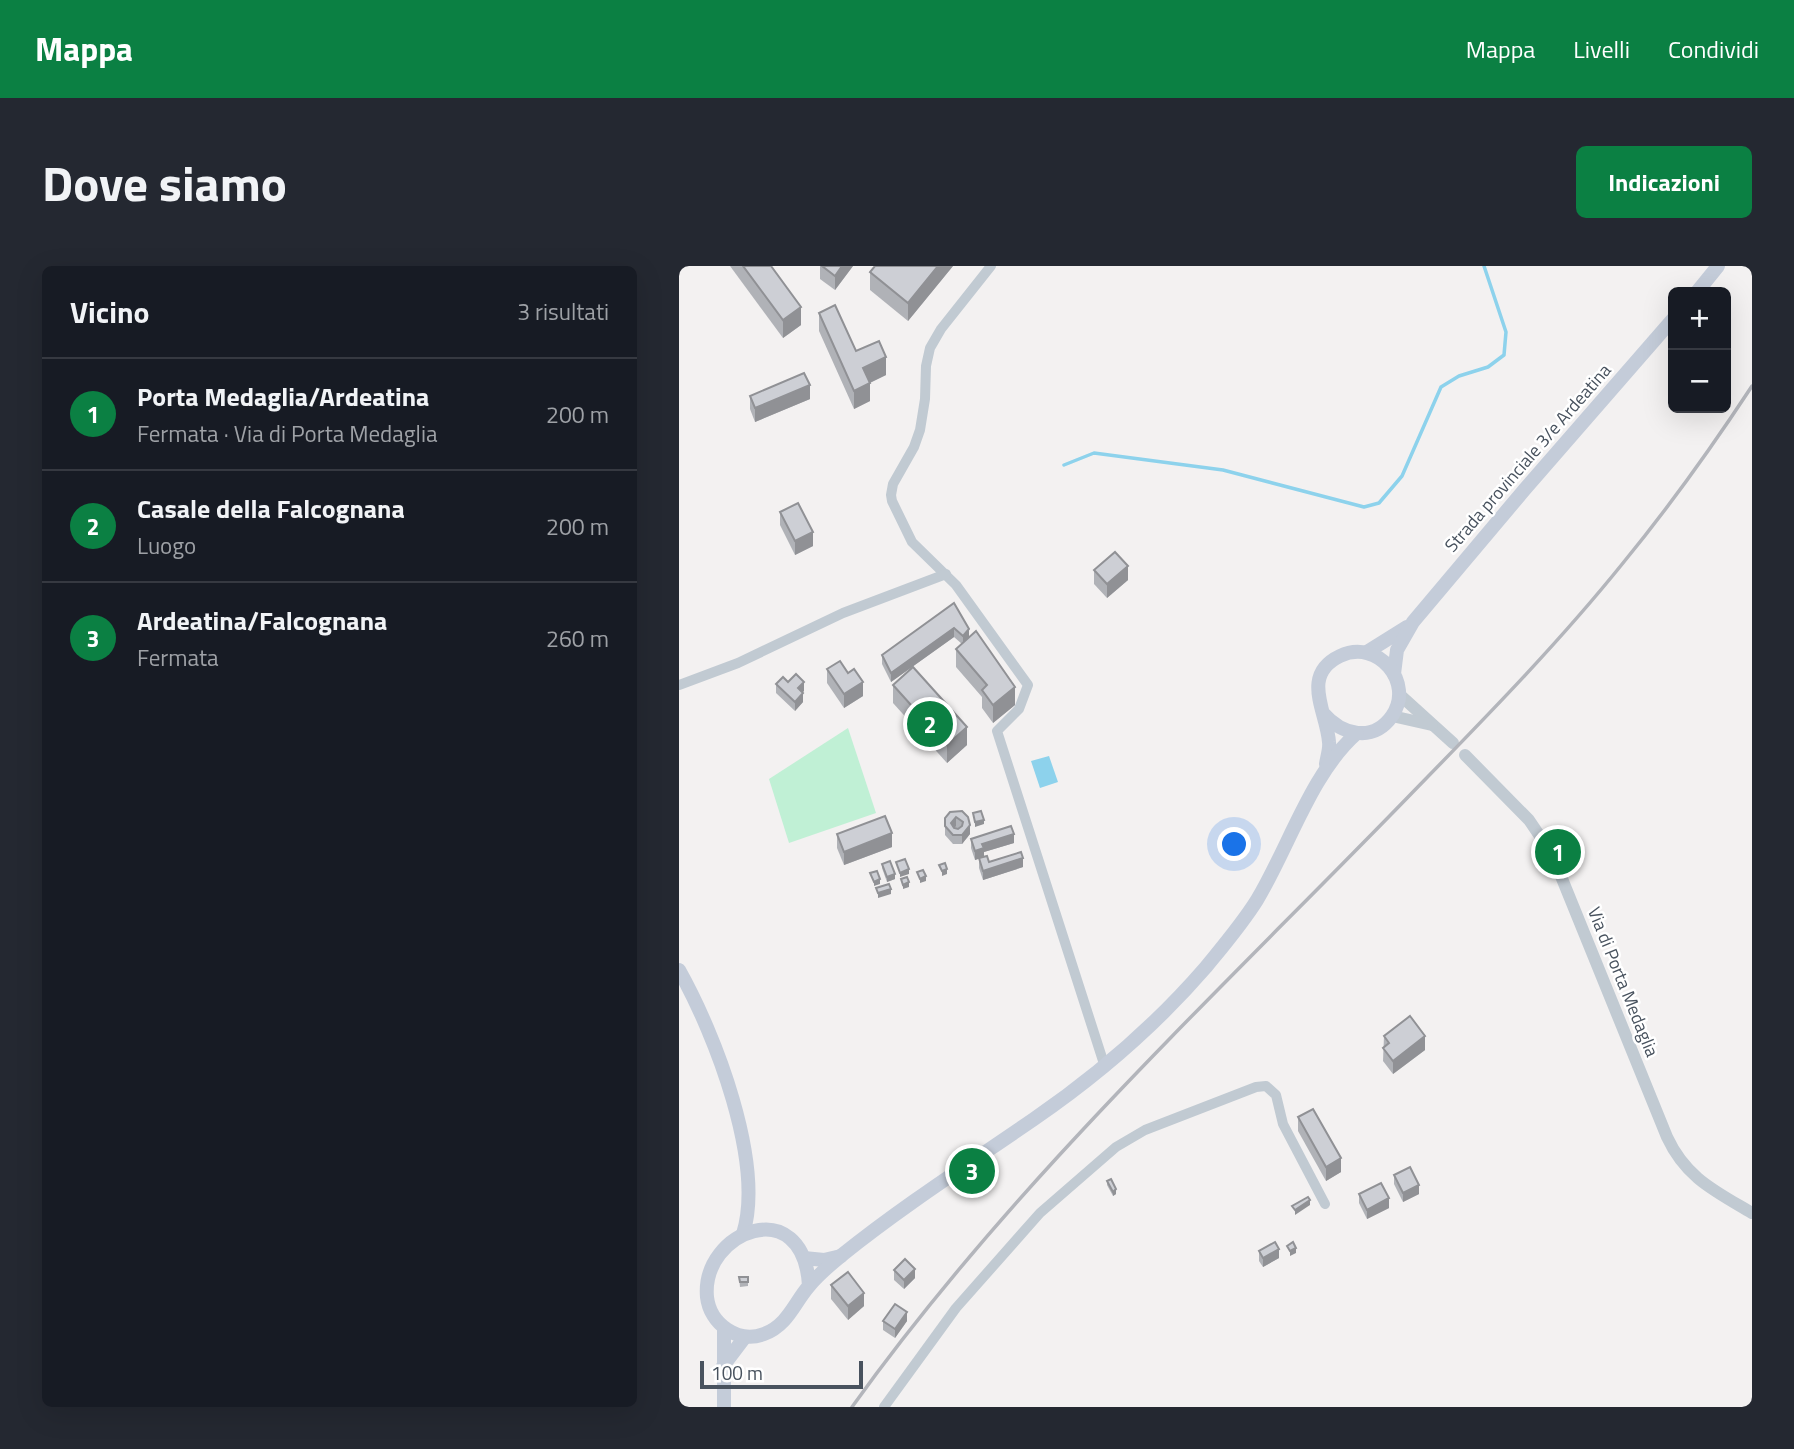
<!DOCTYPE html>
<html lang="it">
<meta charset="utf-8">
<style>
:root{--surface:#171b24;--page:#242831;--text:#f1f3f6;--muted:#9ea1a6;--line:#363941;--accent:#0b8043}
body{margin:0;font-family:"Titillium Web",sans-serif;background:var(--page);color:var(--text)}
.controls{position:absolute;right:21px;top:21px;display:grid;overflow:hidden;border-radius:10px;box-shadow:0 7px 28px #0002}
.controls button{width:63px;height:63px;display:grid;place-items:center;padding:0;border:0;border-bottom:2px solid var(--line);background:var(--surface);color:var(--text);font:35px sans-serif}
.scale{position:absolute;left:21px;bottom:18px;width:163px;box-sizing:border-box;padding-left:7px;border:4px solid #48525e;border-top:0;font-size:19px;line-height:24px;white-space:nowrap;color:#48525e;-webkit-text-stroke:5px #fff;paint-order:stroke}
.you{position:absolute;left:556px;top:579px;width:24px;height:24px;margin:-18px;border:5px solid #fff;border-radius:50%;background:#1a73e8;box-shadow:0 0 0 10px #1a73e833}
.badge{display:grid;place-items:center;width:46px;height:46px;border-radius:50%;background:var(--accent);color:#fff;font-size:23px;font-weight:700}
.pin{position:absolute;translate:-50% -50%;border:4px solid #fff;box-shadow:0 2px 7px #0006}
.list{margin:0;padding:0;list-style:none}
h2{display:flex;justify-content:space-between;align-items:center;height:91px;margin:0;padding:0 28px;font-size:30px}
h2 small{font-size:23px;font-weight:400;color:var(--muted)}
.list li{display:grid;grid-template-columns:46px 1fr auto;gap:21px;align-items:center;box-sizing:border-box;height:112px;padding:0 28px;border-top:2px solid var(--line)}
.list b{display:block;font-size:26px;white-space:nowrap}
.list p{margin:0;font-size:23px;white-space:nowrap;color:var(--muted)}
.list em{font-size:23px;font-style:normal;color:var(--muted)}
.map{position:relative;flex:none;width:1073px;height:1141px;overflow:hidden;border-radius:10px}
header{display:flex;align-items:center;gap:42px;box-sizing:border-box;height:98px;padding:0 35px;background:var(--accent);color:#fff}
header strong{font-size:33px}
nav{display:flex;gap:38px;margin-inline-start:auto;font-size:24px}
.intro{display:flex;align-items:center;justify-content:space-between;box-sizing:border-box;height:168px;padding:0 42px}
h1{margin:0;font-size:49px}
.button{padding:18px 32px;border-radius:10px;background:var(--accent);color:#fff;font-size:24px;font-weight:700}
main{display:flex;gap:42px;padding:0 42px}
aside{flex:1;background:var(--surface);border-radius:10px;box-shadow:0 7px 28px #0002}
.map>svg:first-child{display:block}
.green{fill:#c0f0d5}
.water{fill:#8dd2ec}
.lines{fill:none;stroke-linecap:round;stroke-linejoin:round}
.stream{stroke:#8dd2ec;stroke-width:3.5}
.minor{stroke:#c1cad2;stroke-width:10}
.tertiary{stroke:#c1cad2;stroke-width:12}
.secondary{stroke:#c4ccd9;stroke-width:14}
.rail{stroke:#b3b5bb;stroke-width:3.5}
.wall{fill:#b0b2b7}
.shaded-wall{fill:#909195}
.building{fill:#cdcfd5;stroke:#909195;stroke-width:2;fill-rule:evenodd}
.labels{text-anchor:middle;stroke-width:5;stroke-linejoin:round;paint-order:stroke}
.street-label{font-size:18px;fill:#48525e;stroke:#fff}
</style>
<header>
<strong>Mappa</strong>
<nav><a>Mappa</a><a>Livelli</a><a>Condividi</a></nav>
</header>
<div class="intro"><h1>Dove siamo</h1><a class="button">Indicazioni</a></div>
<main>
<aside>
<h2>Vicino<small>3 risultati</small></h2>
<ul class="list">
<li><span class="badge">1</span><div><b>Porta Medaglia/Ardeatina</b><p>Fermata · Via di Porta Medaglia</p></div><em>200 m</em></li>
<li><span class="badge">2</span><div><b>Casale della Falcognana</b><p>Luogo</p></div><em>200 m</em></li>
<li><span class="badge">3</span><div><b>Ardeatina/Falcognana</b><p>Fermata</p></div><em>260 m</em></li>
</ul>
</aside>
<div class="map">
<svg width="1073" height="1141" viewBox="0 0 1073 1141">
<rect width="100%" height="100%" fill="#f3f1f1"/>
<polygon class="green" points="169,462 197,547 110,577 90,513"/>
<polygon class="water" points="370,490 379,516 361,522 352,495"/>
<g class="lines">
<polyline class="stream" points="385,199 415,187 544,204 685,241 700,237 723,210 762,121 780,110 809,101 825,89 827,66 805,0"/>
<g class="minor">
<polyline points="312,0 262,63 251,82 247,100 246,133 241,164 235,181 214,218 212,229 213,235 233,276 277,319 349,419 340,443 318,465 426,801"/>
<polyline points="0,419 59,397 164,347 267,308"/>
<polyline points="205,1141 277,1042 361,947 437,881 466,864 577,821 587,820 597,829 604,858 646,938"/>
</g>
<g class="tertiary">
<polyline points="721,429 774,477"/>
<polyline points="713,450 753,459"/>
<path d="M786 489 850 554 873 588 988 871C1007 912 1036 925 1073 947"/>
</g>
<g class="secondary">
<polyline points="1018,26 1039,0"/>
<polyline points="688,386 728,361"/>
<polyline points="715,408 718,384 734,356 846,223 994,53"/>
<path d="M644 447C663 469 694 477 713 450 736 417 699 372 661 390 621 409 648 446 650 476 651 483 648 491 647 498"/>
<path d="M0 704C36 768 86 897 64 968"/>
<polyline points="125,992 145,994 162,990"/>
<path d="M130 1020C125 925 22 965 28 1031 31 1058 59 1078 85 1068 109 1059 115 1037 130 1020 139 1009 152 998 163 989 224 940 291 897 355 853 419 809 476 760 527 701 545 679 563 658 578 634 610 581 632 507 678 467"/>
<polyline points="44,1100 66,1071"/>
<polyline points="45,1141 45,1063"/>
</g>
<path class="rail" d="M173 1141C334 916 539 727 731 529 804 454 878 379 944 297 990 241 1033 181 1073 120"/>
</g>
<g class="wall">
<polygon points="51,0 92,0 122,59 104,72"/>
<polygon points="141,0 174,0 156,24 141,13"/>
<polygon points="274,0 229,55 191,24 191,6"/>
<polygon points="140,47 177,85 207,109 191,117 191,135 175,143 140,65"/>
<polygon points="71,130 131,133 76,156 71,143"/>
<polygon points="101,246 134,280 116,289 101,259"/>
<polygon points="415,304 449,314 428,332 415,318"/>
<polygon points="275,337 290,371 336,439 314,457 303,442 303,431 277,401 277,383 283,378 275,371 212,416 203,398 203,389"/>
<polygon points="148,403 184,430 165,442 148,417"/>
<polygon points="109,416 125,425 123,426 124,436 116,445 97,427 97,418"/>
<polygon points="214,419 288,479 268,497 214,437"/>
<polygon points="283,545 291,568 283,578 274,578 266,569 266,552"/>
<polygon points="158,568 213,581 165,599 158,582"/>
<polygon points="292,573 335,577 305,586 305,591 296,594 292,582"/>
<polygon points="300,592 310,596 344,601 304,614 300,602"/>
<polygon points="203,598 216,613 208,616 203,602"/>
<polygon points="705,770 746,784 714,808 704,795"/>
<polygon points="619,851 662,906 647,915 619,865"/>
<polygon points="715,909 740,928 724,936 715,918"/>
<polygon points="428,915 437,928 434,930 428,919"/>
<polygon points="680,928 710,942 688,953 680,937"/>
<polygon points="580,985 600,992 584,1001 580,995"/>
<polygon points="215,1004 236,1012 225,1023 215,1014"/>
<polygon points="60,1011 69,1016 69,1020 61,1021"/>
<polygon points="152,1019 185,1040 169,1054 152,1033"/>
<polygon points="204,1055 228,1055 216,1072 204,1064"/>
</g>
<g class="shaded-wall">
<polygon points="163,0 174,0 156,24 156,10"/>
<polygon points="259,0 274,0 229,55 229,37"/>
<polygon points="122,41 122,59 104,72 104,54"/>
<polygon points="207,91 207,109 184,120 184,102"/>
<polygon points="191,117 191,135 175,143 175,125"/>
<polygon points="131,119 131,133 76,156 76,142"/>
<polygon points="134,266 134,280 116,289 116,275"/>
<polygon points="449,300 449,314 428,332 428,318"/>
<polygon points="275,362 275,371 212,416 212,407"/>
<polygon points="290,363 290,372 284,379 284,370"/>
<polygon points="125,416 125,425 119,431 119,422"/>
<polygon points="184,416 184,430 165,442 165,428"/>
<polygon points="336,421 336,439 314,457 314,439"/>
<polygon points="124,427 124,436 116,445 116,436"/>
<polygon points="288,461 288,479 268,497 268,479"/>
<polygon points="277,551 277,560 272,566 272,557"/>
<polygon points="305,554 305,558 296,561 296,556"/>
<polygon points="291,559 291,568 283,578 283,569"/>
<polygon points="213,567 213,581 165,599 165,586"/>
<polygon points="335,568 335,577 305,586 305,591 296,594 296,585 303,578"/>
<polygon points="344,592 344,601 304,614 304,605"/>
<polygon points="230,603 230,608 221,611 221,607"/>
<polygon points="268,603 268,608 263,610 263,605"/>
<polygon points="216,608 216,613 208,616 208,611"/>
<polygon points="247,610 247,615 241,617 241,613"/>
<polygon points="201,613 201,618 195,620 195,616"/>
<polygon points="230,616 230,621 224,623 224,619"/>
<polygon points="212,623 212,628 199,632 199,627"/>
<polygon points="746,770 746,784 714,808 714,795"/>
<polygon points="662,892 662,906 647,915 647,901"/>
<polygon points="740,919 740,928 724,936 724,927"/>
<polygon points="437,923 437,928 434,930 434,926"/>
<polygon points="710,932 710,942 688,953 688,944"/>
<polygon points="631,934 631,939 616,949 616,944"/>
<polygon points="617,982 617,987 611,990 611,985"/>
<polygon points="600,983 600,992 584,1001 584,992"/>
<polygon points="236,1003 236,1012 225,1023 225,1014"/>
<polygon points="185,1027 185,1040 169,1054 169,1040"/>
<polygon points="228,1046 228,1055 216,1072 216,1063"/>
</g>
<g class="building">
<polygon points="64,0 92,0 122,41 104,54"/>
<polygon points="143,0 163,0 156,10"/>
<polygon points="196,0 259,0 229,37 191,6"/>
<polygon points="156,39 177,85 200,75 207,91 184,102 191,117 175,125 140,47"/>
<polygon points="125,107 131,119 76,142 71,130"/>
<polygon points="119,237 134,266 116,275 101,246"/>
<polygon points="436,286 449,300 428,318 415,304"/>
<polygon points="275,337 290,363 284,370 275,362 212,407 203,389"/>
<polygon points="297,365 336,421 314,439 303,424 308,419 277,383"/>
<polygon points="161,395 169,407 175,403 184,416 165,428 148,403"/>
<polygon points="234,401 288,461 268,479 214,419"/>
<polygon points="117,408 125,416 119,422 124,427 116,436 97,418 104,411 109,416"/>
<path d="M283 545 289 551 291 559 283 569H274L266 560V552L271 546ZM277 551 284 556 283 560 279 563 275 562 272 557Z"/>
<polygon points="302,545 305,554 296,556 294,547"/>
<polygon points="206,550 213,567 165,586 158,568"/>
<polygon points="332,560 335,568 303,578 305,582 296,585 292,573"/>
<polygon points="342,586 344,592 304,605 300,592 308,590 310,596"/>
<polygon points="226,593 230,603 221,607 217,596"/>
<polygon points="211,595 216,608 208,611 203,598"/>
<polygon points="266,597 268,603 263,605 260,599"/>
<polygon points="244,604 247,610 241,613 238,606"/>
<polygon points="198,605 201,613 195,616 191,607"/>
<polygon points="228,611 230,616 224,619 222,613"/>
<polygon points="210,618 212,623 199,627 197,622"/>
<polygon points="731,750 746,770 714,795 704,782 710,777 705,770"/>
<polygon points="634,843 662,892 647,901 619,851"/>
<polygon points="731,901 740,919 724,927 715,909"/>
<polygon points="432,913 437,923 434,926 428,915"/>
<polygon points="702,917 710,932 688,944 680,928"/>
<polygon points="629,931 631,934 616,944 613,940"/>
<polygon points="596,976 600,983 584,992 580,985"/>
<polygon points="614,976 617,982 611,985 608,980"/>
<polygon points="226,993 236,1003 225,1014 215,1004"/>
<polygon points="169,1006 185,1027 169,1040 152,1019"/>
<polygon points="60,1011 69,1011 69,1016 61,1016"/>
<polygon points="216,1038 228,1046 216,1063 204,1055"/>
</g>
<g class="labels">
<g class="street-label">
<text transform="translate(849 192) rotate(-49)" y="6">Strada provinciale 3/e Ardeatina</text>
<text transform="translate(944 716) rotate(68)" y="6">Via di Porta Medaglia</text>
</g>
</g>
</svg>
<div class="controls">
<button>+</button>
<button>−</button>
</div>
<div class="scale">100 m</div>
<div class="you"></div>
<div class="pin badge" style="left:879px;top:586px">1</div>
<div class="pin badge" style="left:251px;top:458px">2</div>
<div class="pin badge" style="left:293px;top:905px">3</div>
</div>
</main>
